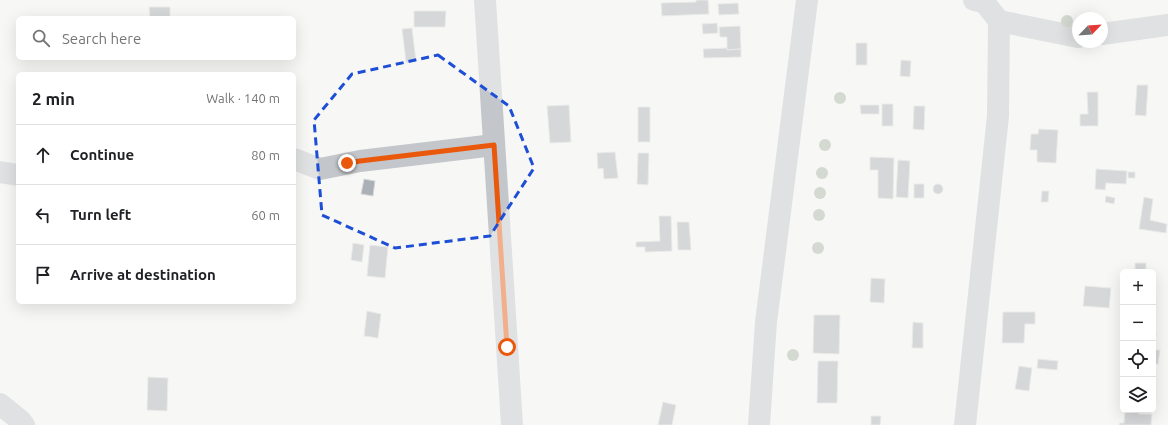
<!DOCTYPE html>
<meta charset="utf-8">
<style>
:root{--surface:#fff;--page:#f6f6f6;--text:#202124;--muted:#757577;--line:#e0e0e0}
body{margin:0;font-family:Ubuntu,sans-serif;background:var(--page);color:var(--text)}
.controls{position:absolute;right:12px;bottom:12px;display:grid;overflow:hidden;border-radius:6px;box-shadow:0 4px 16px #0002}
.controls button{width:36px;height:36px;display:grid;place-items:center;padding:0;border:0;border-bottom:1px solid var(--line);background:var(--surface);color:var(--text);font:20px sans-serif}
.compass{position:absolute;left:1072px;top:12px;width:36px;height:36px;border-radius:50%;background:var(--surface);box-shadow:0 4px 16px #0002;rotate:65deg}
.stop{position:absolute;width:12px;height:12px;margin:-9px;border:3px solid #ea580c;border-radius:50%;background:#fff}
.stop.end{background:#ea580c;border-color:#fff;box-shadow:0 1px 4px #0008}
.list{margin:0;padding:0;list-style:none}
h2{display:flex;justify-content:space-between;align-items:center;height:52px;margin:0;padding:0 16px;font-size:17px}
h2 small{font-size:13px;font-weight:400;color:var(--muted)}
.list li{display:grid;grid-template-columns:26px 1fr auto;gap:12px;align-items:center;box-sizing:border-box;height:60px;padding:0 16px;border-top:1px solid var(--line)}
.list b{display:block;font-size:15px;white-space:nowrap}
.list em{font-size:13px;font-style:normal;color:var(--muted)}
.icon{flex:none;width:22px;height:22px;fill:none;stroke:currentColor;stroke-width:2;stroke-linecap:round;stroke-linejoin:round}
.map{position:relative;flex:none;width:1168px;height:425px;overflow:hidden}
.search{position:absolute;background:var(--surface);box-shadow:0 4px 16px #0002;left:16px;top:16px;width:280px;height:44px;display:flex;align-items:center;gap:10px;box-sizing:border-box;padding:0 14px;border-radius:6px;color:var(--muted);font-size:15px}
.panel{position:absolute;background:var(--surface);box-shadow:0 4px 16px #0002;left:16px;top:72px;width:280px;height:232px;border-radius:6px}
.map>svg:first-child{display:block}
.building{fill:#abb0b7;stroke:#d9d9d7}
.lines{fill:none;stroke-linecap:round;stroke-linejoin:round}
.minor{stroke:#c3c6ca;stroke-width:22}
.tree{fill:#a8b3a7}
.route{stroke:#ea580c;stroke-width:5}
.marked{fill:none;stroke:#1d4ed8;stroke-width:3;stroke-dasharray:8 5;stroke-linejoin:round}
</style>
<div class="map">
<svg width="1168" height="425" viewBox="0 0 1168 425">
<rect width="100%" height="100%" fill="#f7f7f5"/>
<g class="building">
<polygon points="696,0 708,0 709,14 662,16 661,3 696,2"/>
<polygon points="738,3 739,14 719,15 718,4"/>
<polygon points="149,7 170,7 170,18 150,18"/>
<polygon points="414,11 446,11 445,27 414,27"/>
<polygon points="717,23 718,33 703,34 702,24"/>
<polygon points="740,26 741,49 727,50 727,37 720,37 719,27"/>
<polygon points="412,28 416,61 406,62 402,29"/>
<rect x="856" y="43" width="11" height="22"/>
<polygon points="727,48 727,50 741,49 741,57 704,58 703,49"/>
<polygon points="901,60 911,61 910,77 900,76"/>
<polygon points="1137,85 1148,85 1146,116 1135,115"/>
<polygon points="1087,92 1098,92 1098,126 1080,126 1080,114 1088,114"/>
<rect x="882" y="104" width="11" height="22"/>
<polygon points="569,105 571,142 550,143 547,106"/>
<polygon points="860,105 879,105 879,114 861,114"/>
<polygon points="914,106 925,106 924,130 913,129"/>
<rect x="638" y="107" width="12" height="35"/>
<polygon points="1039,129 1058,130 1056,163 1037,162 1037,150 1030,150 1031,134 1038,134"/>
<polygon points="615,152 618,178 604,179 603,168 598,169 597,153"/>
<polygon points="638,153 649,153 648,185 637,184"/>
<polygon points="870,157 894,158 893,199 878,198 878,170 870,170"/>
<polygon points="898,160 910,161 908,198 896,197"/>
<polygon points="1096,169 1127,171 1126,184 1106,183 1105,190 1095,189"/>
<rect x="1128" y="172" width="7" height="6"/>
<polygon points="364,179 375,181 373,196 361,194"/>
<rect x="914" y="184" width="10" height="14"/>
<circle cx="938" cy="189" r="5"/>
<polygon points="1042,191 1049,191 1048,202 1041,202"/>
<polygon points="1106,196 1115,198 1114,204 1105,202"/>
<polygon points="1144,197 1153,199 1150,220 1167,224 1166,233 1139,229"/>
<polygon points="659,216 671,216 672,251 645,252 645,247 636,247 636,242 660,241"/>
<polygon points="677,222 689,222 691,250 678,250"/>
<polygon points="353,243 364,245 362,262 351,260"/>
<polygon points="370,245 388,247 385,278 367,276"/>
<rect x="1135" y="263" width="11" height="9"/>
<polygon points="871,278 885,279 884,303 870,302"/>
<polygon points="1085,286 1111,288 1109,308 1083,306"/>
<polygon points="367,311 381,314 378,338 364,336"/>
<polygon points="1003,312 1035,312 1035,324 1025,324 1024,343 1002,343"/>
<polygon points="814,315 840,315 839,354 813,353"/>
<polygon points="1153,319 1155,319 1156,336 1153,337"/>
<polygon points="913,322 923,323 923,348 912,348"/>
<polygon points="1153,350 1160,350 1158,364 1153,364"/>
<polygon points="1038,359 1058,361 1057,370 1037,368"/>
<polygon points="818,361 838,361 837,403 817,403"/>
<polygon points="1019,366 1032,368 1029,391 1015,389"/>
<polygon points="148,377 168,378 167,411 147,410"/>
<polygon points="663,402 676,405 672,425 658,425"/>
<polygon points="1125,410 1139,410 1139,414 1152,414 1151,425 1119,425 1120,423 1124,423"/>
<polygon points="871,416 881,416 880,425 871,425"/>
</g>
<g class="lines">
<g class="minor">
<polyline points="485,0 512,425"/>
<polyline points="999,21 1078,37"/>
<polyline points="1102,34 1168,25"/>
<polyline points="294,159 320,169 360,161 494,145"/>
<polyline points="0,172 18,175"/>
<polyline points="0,404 21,421 24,425"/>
<polyline points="759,425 766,322 807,0"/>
<polyline points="965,425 998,116 999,21 984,2 974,0"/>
</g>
</g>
<g class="tree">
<circle cx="1067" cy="21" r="6"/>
<circle cx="840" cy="98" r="6"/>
<circle cx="825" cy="145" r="6"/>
<circle cx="822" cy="173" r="6"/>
<circle cx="820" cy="193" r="6"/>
<circle cx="819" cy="215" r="6"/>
<circle cx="818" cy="248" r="6"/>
<circle cx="793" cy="355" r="6"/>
</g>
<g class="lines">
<polyline class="route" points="347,163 360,161 494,145 507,347"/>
</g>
<path d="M0 0H1168V425H0ZM438 55 509 106 534 168 490 236 395 248 322 215 314 120 352 74Z" fill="#f7f7f5" fill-opacity=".55" fill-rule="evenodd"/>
<path class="marked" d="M438 55 509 106 534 168 490 236 395 248 322 215 314 120 352 74Z"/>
</svg>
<div class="controls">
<button>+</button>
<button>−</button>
<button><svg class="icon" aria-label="locate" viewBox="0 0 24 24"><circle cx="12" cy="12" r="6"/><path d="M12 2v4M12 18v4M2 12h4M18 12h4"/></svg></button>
<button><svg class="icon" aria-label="layers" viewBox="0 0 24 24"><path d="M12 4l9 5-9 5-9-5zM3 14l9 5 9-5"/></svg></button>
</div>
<svg class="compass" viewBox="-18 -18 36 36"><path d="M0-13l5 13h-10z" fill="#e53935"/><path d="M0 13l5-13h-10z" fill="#757577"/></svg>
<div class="stop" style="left:507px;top:347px"></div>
<div class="stop end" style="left:347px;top:163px"></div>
<div class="search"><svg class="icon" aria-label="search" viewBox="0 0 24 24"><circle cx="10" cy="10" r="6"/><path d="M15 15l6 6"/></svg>Search here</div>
<section class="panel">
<h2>2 min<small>Walk · 140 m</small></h2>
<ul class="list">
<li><svg class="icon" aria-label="ahead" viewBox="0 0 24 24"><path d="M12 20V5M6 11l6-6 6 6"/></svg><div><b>Continue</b></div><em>80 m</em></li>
<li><svg class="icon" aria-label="left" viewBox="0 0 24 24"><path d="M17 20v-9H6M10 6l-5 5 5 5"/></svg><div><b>Turn left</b></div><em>60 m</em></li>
<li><svg class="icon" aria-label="arrive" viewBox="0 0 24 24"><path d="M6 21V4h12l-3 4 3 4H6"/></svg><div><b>Arrive at destination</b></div></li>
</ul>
</section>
</div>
